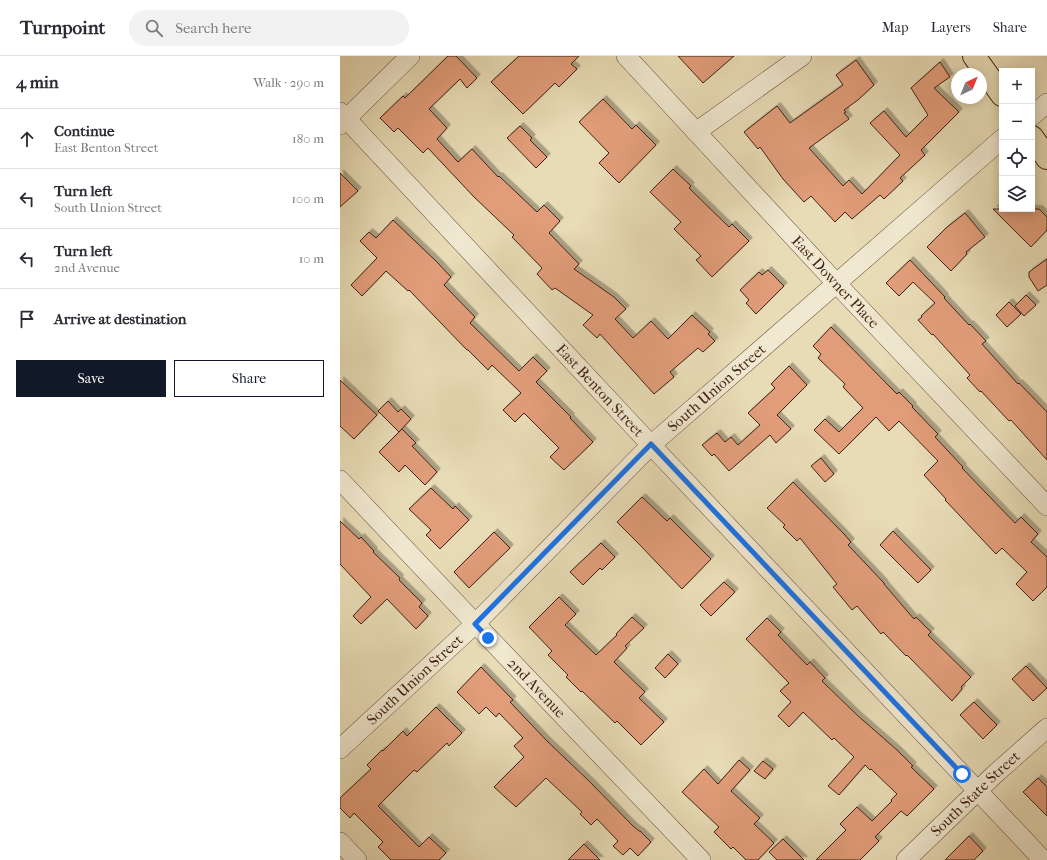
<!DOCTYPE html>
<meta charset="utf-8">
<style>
:root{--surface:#fff;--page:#f2f2f3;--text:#2b2b33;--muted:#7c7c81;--line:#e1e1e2;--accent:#111827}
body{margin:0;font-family:"IM FELL French Canon",serif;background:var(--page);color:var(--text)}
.controls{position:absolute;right:12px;top:12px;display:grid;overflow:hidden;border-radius:0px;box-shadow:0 2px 10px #0003}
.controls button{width:36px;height:36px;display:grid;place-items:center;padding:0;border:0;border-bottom:1px solid var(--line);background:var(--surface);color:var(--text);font:20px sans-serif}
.compass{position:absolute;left:611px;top:12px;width:36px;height:36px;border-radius:50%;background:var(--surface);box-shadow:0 2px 10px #0003;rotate:43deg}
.stop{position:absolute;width:12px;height:12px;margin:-9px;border:3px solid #1a73e8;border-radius:50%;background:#fff}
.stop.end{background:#1a73e8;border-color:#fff;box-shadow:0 1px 4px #0008}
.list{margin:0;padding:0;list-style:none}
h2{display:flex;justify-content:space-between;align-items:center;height:52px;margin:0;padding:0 16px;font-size:17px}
h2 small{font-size:13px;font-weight:400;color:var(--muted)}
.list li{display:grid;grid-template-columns:26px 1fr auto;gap:12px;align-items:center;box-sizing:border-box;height:60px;padding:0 16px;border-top:1px solid var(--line)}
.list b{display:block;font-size:15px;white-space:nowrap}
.list p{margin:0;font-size:13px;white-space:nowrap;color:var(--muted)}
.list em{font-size:13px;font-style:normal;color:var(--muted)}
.actions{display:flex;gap:8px;padding:12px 16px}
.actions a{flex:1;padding:9px 0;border:1px solid var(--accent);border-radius:0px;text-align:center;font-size:14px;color:var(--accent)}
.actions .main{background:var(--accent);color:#fff}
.icon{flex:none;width:22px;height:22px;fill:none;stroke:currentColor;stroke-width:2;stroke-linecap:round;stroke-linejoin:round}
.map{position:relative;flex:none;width:707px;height:804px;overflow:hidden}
header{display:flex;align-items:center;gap:24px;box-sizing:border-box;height:56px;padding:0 20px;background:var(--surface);border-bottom:1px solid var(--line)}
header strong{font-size:19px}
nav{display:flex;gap:22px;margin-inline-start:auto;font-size:14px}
.search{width:280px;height:36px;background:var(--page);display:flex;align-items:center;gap:10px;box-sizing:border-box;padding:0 14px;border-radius:22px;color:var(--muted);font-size:15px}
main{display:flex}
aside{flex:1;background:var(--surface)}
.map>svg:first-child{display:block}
.building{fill:#e19d7a;stroke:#412212;filter:url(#shadow)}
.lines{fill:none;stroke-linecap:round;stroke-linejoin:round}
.minor-casing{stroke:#6b503b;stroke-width:20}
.major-casing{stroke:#412212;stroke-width:24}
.minor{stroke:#f0e8d0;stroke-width:19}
.major{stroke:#e8dcb6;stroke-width:22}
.route{stroke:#1a73e8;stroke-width:5}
.labels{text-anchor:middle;stroke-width:4;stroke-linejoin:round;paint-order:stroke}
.street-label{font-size:15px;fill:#412212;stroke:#f0e8d0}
</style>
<header>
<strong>Turnpoint</strong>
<div class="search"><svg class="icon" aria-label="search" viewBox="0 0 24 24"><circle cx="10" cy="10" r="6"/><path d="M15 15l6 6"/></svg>Search here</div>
<nav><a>Map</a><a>Layers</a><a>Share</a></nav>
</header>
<main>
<aside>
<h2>4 min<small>Walk · 290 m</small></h2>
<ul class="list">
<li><svg class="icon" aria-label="ahead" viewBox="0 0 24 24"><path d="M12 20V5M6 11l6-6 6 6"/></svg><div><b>Continue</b><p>East Benton Street</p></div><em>180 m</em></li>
<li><svg class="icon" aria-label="left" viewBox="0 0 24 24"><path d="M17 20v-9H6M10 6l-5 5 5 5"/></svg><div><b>Turn left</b><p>South Union Street</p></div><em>100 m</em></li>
<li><svg class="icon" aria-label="left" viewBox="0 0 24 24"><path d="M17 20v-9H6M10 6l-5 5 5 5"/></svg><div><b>Turn left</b><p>2nd Avenue</p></div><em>10 m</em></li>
<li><svg class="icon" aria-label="arrive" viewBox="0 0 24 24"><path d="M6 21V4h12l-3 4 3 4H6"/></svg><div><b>Arrive at destination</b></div></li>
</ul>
<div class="actions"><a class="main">Save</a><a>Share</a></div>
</aside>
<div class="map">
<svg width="707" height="804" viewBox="0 0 707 804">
<defs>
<filter id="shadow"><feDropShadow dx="3.5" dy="-3.5" stdDeviation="0" flood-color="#0004"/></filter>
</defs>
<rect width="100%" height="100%" fill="#e8dcb6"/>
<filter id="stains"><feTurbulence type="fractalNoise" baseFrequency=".005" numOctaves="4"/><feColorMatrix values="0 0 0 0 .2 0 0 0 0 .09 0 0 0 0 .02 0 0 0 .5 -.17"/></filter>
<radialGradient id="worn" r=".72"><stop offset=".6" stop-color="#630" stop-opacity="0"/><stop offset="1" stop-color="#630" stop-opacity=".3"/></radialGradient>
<g class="building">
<polygon points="108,0 116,0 137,22 127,32 120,23 89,53 107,72 97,83 118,106 132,93 158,121 159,120 197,156 204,149 220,165 209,177 239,208 234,213 274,241 286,253 275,263 293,282 311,265 328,283 352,259 370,276 368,278 375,285 363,296 358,292 330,316 334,321 314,338 260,278 257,282 243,269 253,259 215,232 212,234 197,218 202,212 172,181 174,179 134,141 88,92 83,97 58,72 54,76 40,62 63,40 65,42"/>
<polygon points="179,0 239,0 231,8 237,13 219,31 215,27 183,58 151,26"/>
<polygon points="338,0 394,0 363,27"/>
<polygon points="516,4 534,29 518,44 504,54 506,56 504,57 509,63 469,92 503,130 509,124 522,138 560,99 530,67 544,55 566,81 588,59 571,32 600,6 610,21 594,32 619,56 581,94 585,99 560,122 563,125 544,143 540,139 512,163 505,156 495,166 471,140 464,146 443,123 420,91 418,93 404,76 437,50 450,67 503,29 496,19"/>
<polygon points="263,43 292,73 296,69 316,89 279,127 259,107 269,97 239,66"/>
<polygon points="180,70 192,82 190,84 207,101 196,112 167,82"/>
<polygon points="333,113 351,130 349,132 389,171 392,168 409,185 372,221 356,204 361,200 334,173 341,166 310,136"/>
<polygon points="0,117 18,135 0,151"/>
<polygon points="653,153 699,153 707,161 707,174 691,191"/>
<polygon points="625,157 645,181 626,196 627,198 611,215 587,191 606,172"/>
<polygon points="53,164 97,206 111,221 104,229 135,261 130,267 179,315 193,301 207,315 196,326 231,361 230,362 253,386 224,414 210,401 219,392 184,357 175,366 163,354 181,337 152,309 148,314 128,294 127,294 69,234 68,235 46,215 22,240 11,229 37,202 20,185 29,176 36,182"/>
<polygon points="707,203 707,229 698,235 689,221 689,216"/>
<polygon points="570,204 605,241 604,242 629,269 630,268 646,285 642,288 678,328 679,327 707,356 707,404 671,364 669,365 641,335 640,336 627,322 630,319 593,278 592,279 578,264 582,261 581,260 595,247 573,226 559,240 546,227"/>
<polygon points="428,214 444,230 416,258 406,247 409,244 400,234 419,216 422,219"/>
<polygon points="686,239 696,249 684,260 675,250"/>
<polygon points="669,246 681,258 667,271 656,259"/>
<polygon points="491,271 557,338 559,336 573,350 572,351 598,378 595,381 623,411 622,412 675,467 681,461 698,478 691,486 707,501 707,531 693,545 676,528 687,516 662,492 656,498 605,444 606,443 584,419 598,405 559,365 549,375 536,361 499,398 474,374 485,363 499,376 523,352 503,331 505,328 478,302 481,298 473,290"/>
<polygon points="449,310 467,329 437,359 451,373 436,387 430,379 389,415 374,398 372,400 362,389 377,377 385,386 391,381 398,389 420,369 408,357 435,332 431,328"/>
<polygon points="0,324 37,359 14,383 0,370"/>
<polygon points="48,345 58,356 61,353 71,363 59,376 38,355"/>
<polygon points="62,373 76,387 72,390 97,416 85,429 65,409 59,416 39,396"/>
<polygon points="481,402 494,418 485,426 471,410"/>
<polygon points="453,426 504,478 511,486 508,489 544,527 544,528 574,563 576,561 591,576 588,579 631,621 621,631 622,633 612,645 567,599 566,600 543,576 541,578 517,550 512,554 493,531 497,528 460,482 457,485 443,471 445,469 427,452"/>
<polygon points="91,432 113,453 115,450 129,464 100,493 86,479 91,474 69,453"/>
<polygon points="302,441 327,465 330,462 371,503 342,533 298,487 277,466"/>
<polygon points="0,465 19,483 21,481 34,495 33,496 60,522 59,524 82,547 79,551 88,560 76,573 47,543 21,568 13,560 31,541 0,508"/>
<polygon points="553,475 591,514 578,527 540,489"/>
<polygon points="154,476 170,492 129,532 114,516"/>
<polygon points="261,487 275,501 262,514 260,512 243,529 230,516"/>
<polygon points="384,526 395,536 371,560 360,549"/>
<polygon points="219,541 236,558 225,569 256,599 277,579 276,578 292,561 304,572 285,590 287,592 274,606 305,636 299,642 324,666 301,689 277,665 275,667 242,635 241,636 226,621 228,619 208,599 212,595 189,571"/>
<polygon points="427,562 441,576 438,579 467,609 470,606 485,622 482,625 517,659 557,694 573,710 571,711 594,733 567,760 561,755 535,781 539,785 520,804 476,804 506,774 500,768 517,751 532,765 552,745 551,744 557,738 531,713 530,714 525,709 499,739 488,730 514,701 494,682 492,684 463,656 449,671 438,660 451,646 440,635 449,627 406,583"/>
<polygon points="328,598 338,608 325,622 315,612"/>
<polygon points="686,610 707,632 693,645 672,623"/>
<polygon points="141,611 173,644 170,646 207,685 249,725 293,770 299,775 300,775 311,786 298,800 290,792 283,799 273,790 278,785 257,763 251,769 240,758 242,756 206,722 176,751 154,731 184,701 174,690 183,682 159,657 156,661 146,651 139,658 117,636"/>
<polygon points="634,646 657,669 643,683 620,659"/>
<polygon points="96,651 122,677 109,690 107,687 77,716 74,714 38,750 79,791 89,781 106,797 99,804 51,804 38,791 43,786 14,757 10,762 0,752 0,742 31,713 27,709 42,694 43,695 63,675 67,680"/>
<polygon points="399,704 410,714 391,735 420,762 414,768 434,787 418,804 406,804 393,791 391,793 374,776 379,771 342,736 364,713 378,728"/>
<polygon points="423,705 433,713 425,723 414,715"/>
<polygon points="698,722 707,731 707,760 683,736"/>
<polygon points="629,780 643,795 634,804 605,804"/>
<polygon points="443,783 464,804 437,804 429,796"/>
<polygon points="244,788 260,804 228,804"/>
</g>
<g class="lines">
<defs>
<g id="minor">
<path id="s1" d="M286 0 496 227 707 450"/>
<path id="s2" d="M0 56 311 389 703 804"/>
<polyline points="692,60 707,47"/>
<polyline points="0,69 70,0"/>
<polyline points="356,76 462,0"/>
<path id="s3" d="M0 424 149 582 361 804"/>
<path id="s4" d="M0 693 135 568 311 389 662 83"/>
<polyline points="0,786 17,804"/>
<path id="s5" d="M566 804 654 719 707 672"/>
</g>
<g id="major">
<polyline points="634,0 662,39"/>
<polyline points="692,81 707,102"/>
</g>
</defs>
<use href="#minor" class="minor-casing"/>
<use href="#major" class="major-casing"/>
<use href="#minor" class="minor"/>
<use href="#major" class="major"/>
</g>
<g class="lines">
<polyline class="route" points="148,582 135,568 311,388 622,718"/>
</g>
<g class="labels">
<g class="street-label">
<text dy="5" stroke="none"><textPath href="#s1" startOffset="308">East Downer Place</textPath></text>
<text dy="5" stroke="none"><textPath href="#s4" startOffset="522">South Union Street</textPath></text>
<text dy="5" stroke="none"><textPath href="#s2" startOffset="381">East Benton Street</textPath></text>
<text dy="5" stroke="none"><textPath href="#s4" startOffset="102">South Union Street</textPath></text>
<text dy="5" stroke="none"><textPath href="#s3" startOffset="286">2nd Avenue</textPath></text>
<text dy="5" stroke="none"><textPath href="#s5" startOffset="96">South State Street</textPath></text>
</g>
</g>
<rect width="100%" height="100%" filter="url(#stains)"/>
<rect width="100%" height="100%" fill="url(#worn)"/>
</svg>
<div class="controls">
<button>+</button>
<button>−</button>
<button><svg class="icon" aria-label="locate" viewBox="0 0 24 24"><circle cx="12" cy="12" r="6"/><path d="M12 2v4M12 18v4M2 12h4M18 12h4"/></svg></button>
<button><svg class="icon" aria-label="layers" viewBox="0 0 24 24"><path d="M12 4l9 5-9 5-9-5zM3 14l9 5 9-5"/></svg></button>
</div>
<svg class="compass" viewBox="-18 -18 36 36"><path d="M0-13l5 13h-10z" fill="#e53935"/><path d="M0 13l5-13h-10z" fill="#7c7c81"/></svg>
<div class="stop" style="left:622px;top:718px"></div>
<div class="stop end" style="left:148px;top:582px"></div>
</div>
</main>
